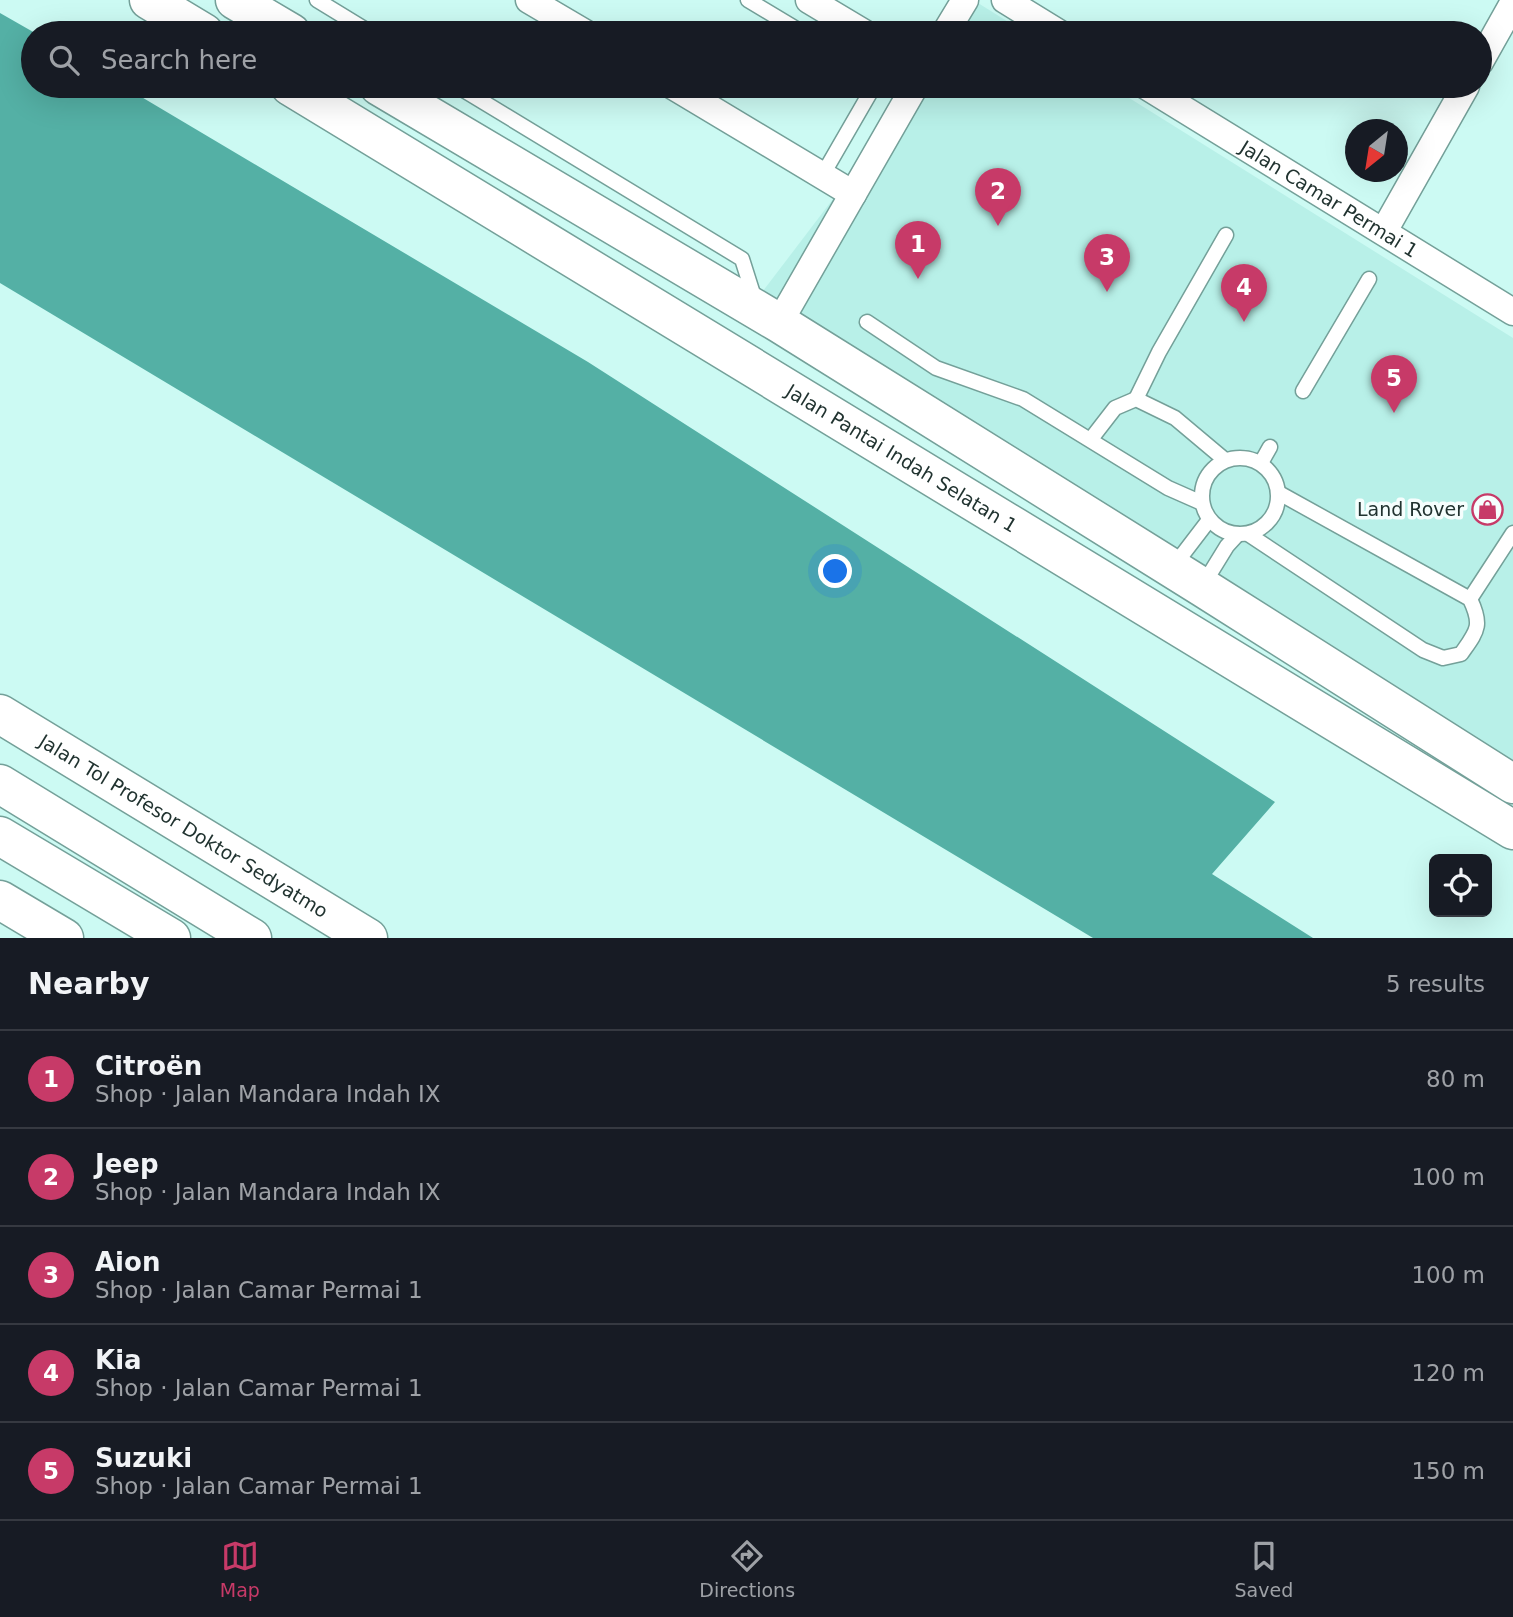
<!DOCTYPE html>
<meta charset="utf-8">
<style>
:root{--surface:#171b24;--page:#20242c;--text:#f1f3f6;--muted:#9ea1a6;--line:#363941;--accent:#c73a68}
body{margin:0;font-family:"DejaVu Sans",sans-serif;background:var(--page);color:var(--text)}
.controls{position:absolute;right:21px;bottom:21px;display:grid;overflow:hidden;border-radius:10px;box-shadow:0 7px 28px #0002}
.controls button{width:63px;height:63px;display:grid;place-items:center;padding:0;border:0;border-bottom:2px solid var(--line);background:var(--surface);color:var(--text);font:35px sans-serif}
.compass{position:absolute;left:1345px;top:119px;width:63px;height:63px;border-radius:50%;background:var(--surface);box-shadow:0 7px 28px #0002;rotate:210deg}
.you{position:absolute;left:836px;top:572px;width:24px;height:24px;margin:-18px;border:5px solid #fff;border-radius:50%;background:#1a73e8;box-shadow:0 0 0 10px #1a73e833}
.badge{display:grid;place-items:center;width:46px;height:46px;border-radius:50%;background:var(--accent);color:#fff;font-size:23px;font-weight:700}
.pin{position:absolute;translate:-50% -58px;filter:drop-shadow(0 2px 4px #0008)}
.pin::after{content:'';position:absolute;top:37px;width:24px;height:21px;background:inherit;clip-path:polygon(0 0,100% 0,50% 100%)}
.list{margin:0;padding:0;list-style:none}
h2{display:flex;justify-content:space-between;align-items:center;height:91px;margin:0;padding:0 28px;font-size:30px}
h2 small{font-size:23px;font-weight:400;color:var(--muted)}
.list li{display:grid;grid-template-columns:46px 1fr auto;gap:21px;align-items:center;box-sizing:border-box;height:98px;padding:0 28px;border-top:2px solid var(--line)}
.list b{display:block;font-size:26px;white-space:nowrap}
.list p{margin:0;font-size:23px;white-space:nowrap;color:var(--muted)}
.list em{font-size:23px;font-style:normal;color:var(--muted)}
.icon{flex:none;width:38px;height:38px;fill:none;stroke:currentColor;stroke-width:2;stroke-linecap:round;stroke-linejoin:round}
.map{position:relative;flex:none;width:1513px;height:938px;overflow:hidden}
.search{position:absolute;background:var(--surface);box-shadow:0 7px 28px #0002;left:21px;right:21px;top:21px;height:77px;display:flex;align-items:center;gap:18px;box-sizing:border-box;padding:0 24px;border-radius:38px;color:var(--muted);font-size:26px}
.sheet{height:581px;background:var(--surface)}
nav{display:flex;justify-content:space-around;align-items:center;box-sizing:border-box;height:98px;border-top:2px solid var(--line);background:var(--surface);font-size:19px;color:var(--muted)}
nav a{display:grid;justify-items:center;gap:4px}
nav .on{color:var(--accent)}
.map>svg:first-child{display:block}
.built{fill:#b8f0e8}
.water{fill:#54b0a5}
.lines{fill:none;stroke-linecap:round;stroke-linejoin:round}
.lane-casing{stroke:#74a099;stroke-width:17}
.street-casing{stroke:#74a099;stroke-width:29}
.secondary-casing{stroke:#74a099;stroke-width:41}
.highway-casing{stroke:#74a099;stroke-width:41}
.lane{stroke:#fff;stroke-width:14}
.street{stroke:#fff;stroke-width:26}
.secondary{stroke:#fff;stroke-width:38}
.highway{stroke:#fff;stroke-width:38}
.labels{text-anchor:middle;stroke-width:7;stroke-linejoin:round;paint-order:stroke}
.street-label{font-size:19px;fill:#213330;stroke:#f5fefd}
.poi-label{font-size:19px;fill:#213330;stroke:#f5fefd;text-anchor:end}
</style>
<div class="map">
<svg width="1513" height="938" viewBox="0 0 1513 938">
<rect width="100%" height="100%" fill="#ccfaf3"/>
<g class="built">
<polygon points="978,3 1026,33 956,33"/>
<polygon points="919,86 1110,86 1513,338 1513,784 744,316"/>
</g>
<polygon class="water" points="0,13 35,33 33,86 123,86 588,362 1275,802 1212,874 1313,938 1093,938 0,283"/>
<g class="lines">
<defs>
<g id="lane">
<polyline points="317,0 371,33"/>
<polyline points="748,0 803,33"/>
<polyline points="457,86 742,259 755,300"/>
<polyline points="822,176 874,86"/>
<polyline points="867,322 936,368 1023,399 1168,488 1202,503"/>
<polyline points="1303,391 1369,279"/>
<polyline points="1136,399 1159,352 1226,235"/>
<polyline points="1091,439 1115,408 1136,399 1175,418 1225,460"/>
<circle cx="1240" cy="496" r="38"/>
<polyline points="1261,463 1270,447"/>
<path d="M1248 534 1423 650 1443 658 1461 654C1477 631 1483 626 1470 599L1279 493"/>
<polyline points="1173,567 1209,520"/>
<polyline points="1203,585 1227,546 1238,534"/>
<polyline points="1470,599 1513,533"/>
</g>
<g id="street">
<polyline points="529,0 585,33"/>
<polyline points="809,0 864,33"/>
<polyline points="1005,0 1059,33"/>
<polyline points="945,33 965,0"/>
<polyline points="1480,62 1512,5"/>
<polyline points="673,86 853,194"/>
<path id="s1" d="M1146 86 1513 312"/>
<polyline points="1384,231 1466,86"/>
<polyline points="779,323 915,86"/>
</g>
<g id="secondary">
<polyline points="149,0 204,33"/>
<polyline points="235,0 291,33"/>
<path id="s2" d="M290 86 1513 830"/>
<polyline points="379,86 779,323 1202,587 1513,784"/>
</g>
<g id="highway">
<path id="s3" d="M0 714 368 938"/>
<polyline points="0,784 252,938"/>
<polyline points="0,836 171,938"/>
<polyline points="0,900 64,938"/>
</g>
</defs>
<use href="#lane" class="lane-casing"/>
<use href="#street" class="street-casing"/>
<use href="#secondary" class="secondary-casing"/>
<use href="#highway" class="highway-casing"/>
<use href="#lane" class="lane"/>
<use href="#street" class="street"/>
<use href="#secondary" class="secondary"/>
<use href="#highway" class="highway"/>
</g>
<defs>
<symbol id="shop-ring" viewBox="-11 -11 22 22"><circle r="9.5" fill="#f5fefd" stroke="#c73a68" stroke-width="1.5"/><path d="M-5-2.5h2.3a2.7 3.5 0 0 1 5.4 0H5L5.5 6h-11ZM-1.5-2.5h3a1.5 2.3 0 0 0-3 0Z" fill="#c73a68"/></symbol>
</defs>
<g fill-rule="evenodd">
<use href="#shop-ring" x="1470" y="492" width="35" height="35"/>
</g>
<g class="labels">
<g class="street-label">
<text dy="7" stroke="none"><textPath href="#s1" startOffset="215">Jalan Camar Permai 1</textPath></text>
<text dy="7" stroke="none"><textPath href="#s2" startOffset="716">Jalan Pantai Indah Selatan 1</textPath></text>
<text dy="7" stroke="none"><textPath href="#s3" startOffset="215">Jalan Tol Profesor Doktor Sedyatmo</textPath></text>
</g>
<g class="poi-label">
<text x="1464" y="516">Land Rover</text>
</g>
</g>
</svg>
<div class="controls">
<button><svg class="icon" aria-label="locate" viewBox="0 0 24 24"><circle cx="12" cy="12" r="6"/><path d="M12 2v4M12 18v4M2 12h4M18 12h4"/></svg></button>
</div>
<svg class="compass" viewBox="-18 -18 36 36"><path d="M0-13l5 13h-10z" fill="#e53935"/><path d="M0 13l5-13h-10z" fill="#9ea1a6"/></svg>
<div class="you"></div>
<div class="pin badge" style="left:918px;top:279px">1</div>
<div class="pin badge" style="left:998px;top:226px">2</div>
<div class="pin badge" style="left:1107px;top:292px">3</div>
<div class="pin badge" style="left:1244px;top:322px">4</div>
<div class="pin badge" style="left:1394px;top:413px">5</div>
<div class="search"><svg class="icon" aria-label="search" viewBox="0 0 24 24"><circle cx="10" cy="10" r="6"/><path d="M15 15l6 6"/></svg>Search here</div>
</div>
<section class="sheet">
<h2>Nearby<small>5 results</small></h2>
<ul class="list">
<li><span class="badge">1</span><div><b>Citroën</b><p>Shop · Jalan Mandara Indah IX</p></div><em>80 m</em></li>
<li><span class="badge">2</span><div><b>Jeep</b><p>Shop · Jalan Mandara Indah IX</p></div><em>100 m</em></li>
<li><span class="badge">3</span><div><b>Aion</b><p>Shop · Jalan Camar Permai 1</p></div><em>100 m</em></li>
<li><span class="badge">4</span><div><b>Kia</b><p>Shop · Jalan Camar Permai 1</p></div><em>120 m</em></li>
<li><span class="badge">5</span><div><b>Suzuki</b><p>Shop · Jalan Camar Permai 1</p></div><em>150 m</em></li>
</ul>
</section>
<nav>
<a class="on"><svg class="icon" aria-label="map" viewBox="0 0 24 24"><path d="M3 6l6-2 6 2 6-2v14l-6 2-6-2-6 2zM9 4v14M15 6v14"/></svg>Map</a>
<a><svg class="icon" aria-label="directions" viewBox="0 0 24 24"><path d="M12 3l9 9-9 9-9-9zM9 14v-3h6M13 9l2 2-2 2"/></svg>Directions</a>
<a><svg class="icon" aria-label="saved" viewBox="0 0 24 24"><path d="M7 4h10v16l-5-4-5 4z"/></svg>Saved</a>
</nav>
